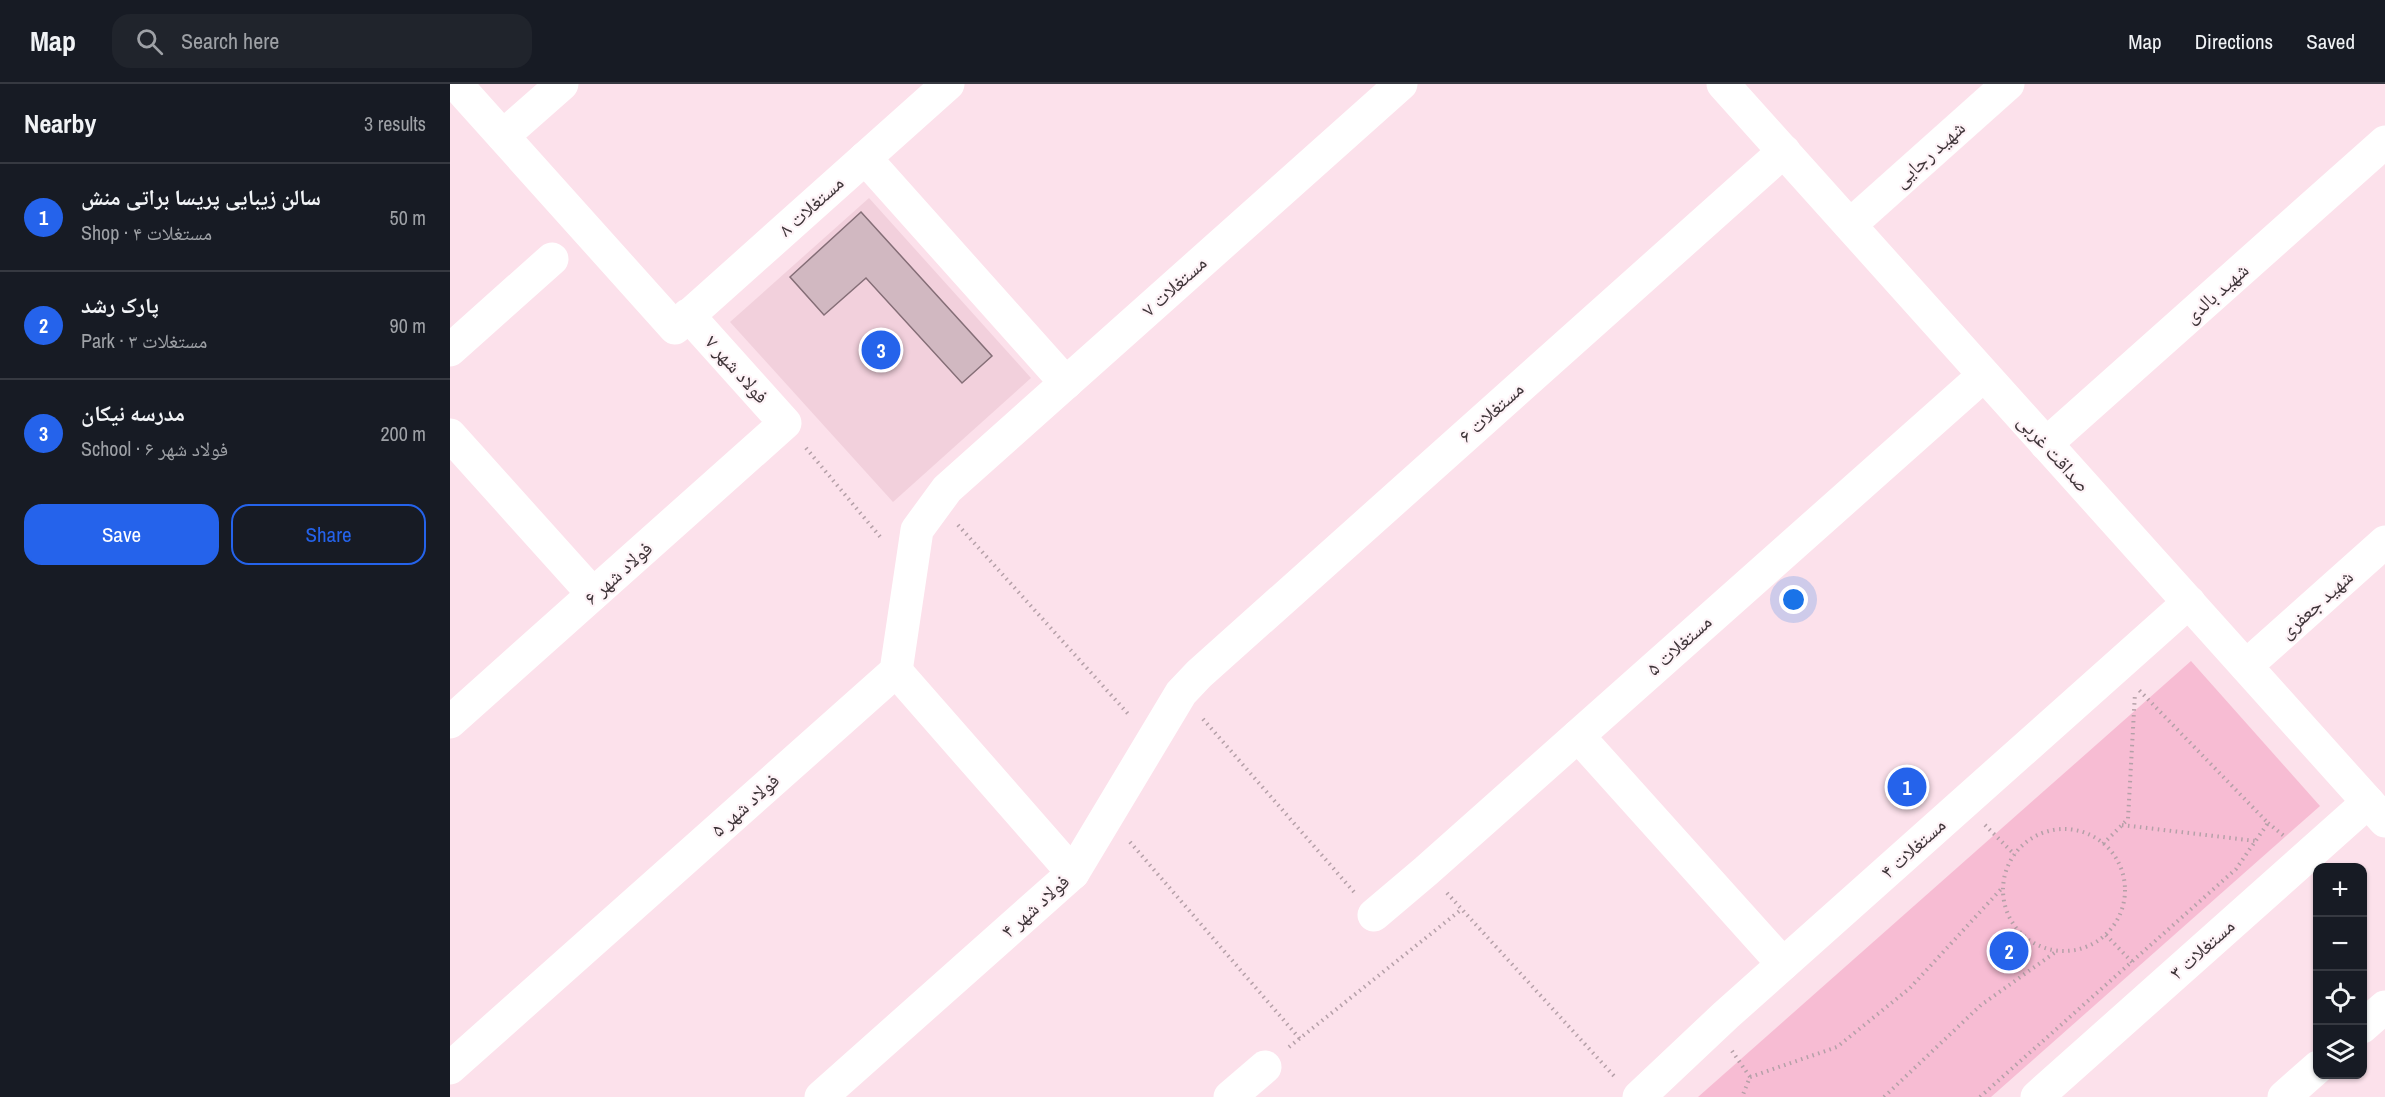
<!DOCTYPE html>
<meta charset="utf-8">
<style>
:root{--surface:#171b24;--page:#20242c;--text:#f1f3f6;--muted:#9ea1a6;--line:#363941;--accent:#2563eb}
body{margin:0;font-family:"Archivo Narrow","Noto Naskh Arabic",sans-serif;background:var(--page);color:var(--text)}
.controls{position:absolute;right:18px;bottom:18px;display:grid;overflow:hidden;border-radius:12px;box-shadow:0 2px 4px #0004}
.controls button{width:54px;height:54px;display:grid;place-items:center;padding:0;border:0;border-bottom:2px solid var(--line);background:var(--surface);color:var(--text);font:30px sans-serif}
.you{position:absolute;left:1344px;top:516px;width:21px;height:21px;margin:-15px;border:4px solid #fff;border-radius:50%;background:#1a73e8;box-shadow:0 0 0 9px #1a73e833}
.badge{display:grid;place-items:center;width:39px;height:39px;border-radius:50%;background:var(--accent);color:#fff;font-size:20px;font-weight:700}
.pin{position:absolute;translate:-50% -50%;border:3px solid #fff;box-shadow:0 2px 6px #0006}
.list{margin:0;padding:0;list-style:none}
h2{display:flex;justify-content:space-between;align-items:center;height:78px;margin:0;padding:0 24px;font-size:26px}
h2 small{font-size:20px;font-weight:400;color:var(--muted)}
.list li{display:grid;grid-template-columns:39px 1fr auto;gap:18px;align-items:center;box-sizing:border-box;height:108px;padding:0 24px;border-top:2px solid var(--line)}
.list b{display:block;font-size:22px;white-space:nowrap}
.list p{margin:0;font-size:20px;white-space:nowrap;color:var(--muted)}
.list em{font-size:20px;font-style:normal;color:var(--muted)}
.actions{display:flex;gap:12px;padding:18px 24px}
.actions a{flex:1;padding:14px 0;border:2px solid var(--accent);border-radius:18px;text-align:center;font-size:21px;color:var(--accent)}
.actions .main{background:var(--accent);color:#fff}
.icon{flex:none;width:33px;height:33px;fill:none;stroke:currentColor;stroke-width:2;stroke-linecap:round;stroke-linejoin:round}
.map{position:relative;flex:none;width:1935px;height:1013px;overflow:hidden}
header{display:flex;align-items:center;gap:36px;box-sizing:border-box;height:84px;padding:0 30px;background:var(--surface);border-bottom:2px solid var(--line)}
header strong{font-size:28px}
nav{display:flex;gap:33px;margin-inline-start:auto;font-size:21px}
.search{width:420px;height:54px;background:var(--page);display:flex;align-items:center;gap:15px;box-sizing:border-box;padding:0 21px;border-radius:18px;color:var(--muted);font-size:22px}
main{display:flex}
aside{flex:1;background:var(--surface)}
.map>svg:first-child{display:block}
.built{fill:#f2d0dc}
.green{fill:#f7bcd3}
.building{fill:#d1b8c1;stroke:#856e77;stroke-width:1.5}
.lines{fill:none;stroke-linecap:round;stroke-linejoin:round}
.path{stroke:#b5a0a8;stroke-width:4;stroke-dasharray:1.5 4.5;stroke-linecap:butt}
.minor{stroke:#fff;stroke-width:33}
.labels{text-anchor:middle;stroke-width:4.5;stroke-linejoin:round;paint-order:stroke}
.street-label{font-size:20px;fill:#3e3438;stroke:#fef3f7}
</style>
<header>
<strong>Map</strong>
<div class="search"><svg class="icon" aria-label="search" viewBox="0 0 24 24"><circle cx="10" cy="10" r="6"/><path d="M15 15l6 6"/></svg>Search here</div>
<nav><a>Map</a><a>Directions</a><a>Saved</a></nav>
</header>
<main>
<aside>
<h2>Nearby<small>3 results</small></h2>
<ul class="list">
<li><span class="badge">1</span><div><b>سالن زیبایی پریسا براتی منش</b><p>Shop · مستغلات ۴</p></div><em>50 m</em></li>
<li><span class="badge">2</span><div><b>پارک رشد</b><p>Park · مستغلات ۳</p></div><em>90 m</em></li>
<li><span class="badge">3</span><div><b>مدرسه نیکان</b><p>School · فولاد شهر ۶</p></div><em>200 m</em></li>
</ul>
<div class="actions"><a class="main">Save</a><a>Share</a></div>
</aside>
<div class="map">
<svg width="1935" height="1013" viewBox="0 0 1935 1013">
<rect width="100%" height="100%" fill="#fce1eb"/>
<polygon class="built" points="419,114 581,294 443,418 280,238"/>
<polygon class="green" points="1741,577 1870,722 1541,1013 1248,1013"/>
<polygon class="building" points="411,128 542,272 512,299 416,194 374,231 340,193"/>
<g class="lines">
<g class="path">
<polyline points="356,364 432,455"/>
<polyline points="508,441 680,632"/>
<polyline points="753,635 904,808"/>
<polyline points="1818,739 1834,752"/>
<polyline points="1535,741 1565,771"/>
<polyline points="1672,741 1806,757"/>
<circle cx="1614" cy="806" r="61"/>
<polyline points="680,758 850,955"/>
<polyline points="1653,760 1678,735 1685,609"/>
<polyline points="997,809 1164,992"/>
<polyline points="1656,851 1683,879"/>
<polyline points="839,963 1012,825"/>
<polyline points="1282,967 1300,993 1292,1013"/>
<polyline points="1300,993 1387,963 1460,904 1553,803"/>
<polyline points="1434,1013 1531,921 1607,867"/>
<polyline points="1530,1013 1786,785 1818,739 1689,606"/>
</g>
<g class="minor">
<polyline points="6,0 225,244 498,0"/>
<polyline points="1273,0 1935,737"/>
<polyline points="53,52 112,0"/>
<polyline points="415,74 616,299"/>
<polyline points="1400,141 1558,0"/>
<polyline points="0,266 102,175"/>
<polyline points="0,351 143,510"/>
<polyline points="1596,360 1935,58"/>
<polyline points="1796,582 1935,458"/>
<polyline points="446,587 623,789"/>
<polyline points="0,638 335,339 238,231"/>
<polyline points="1128,652 1333,880"/>
<polyline points="924,831 976,787 1534,291"/>
<polyline points="1912,943 1935,923"/>
<polyline points="0,984 446,587 467,446 497,405 951,0"/>
<polyline points="371,1013 623,789 731,609 749,590 1334,67"/>
<polyline points="780,1013 815,983"/>
<polyline points="1189,1013 1276,931 1739,518"/>
<polyline points="1587,1013 1918,718"/>
<polyline points="1834,1013 1868,983"/>
</g>
</g>
<g class="labels">
<g class="street-label">
<text transform="translate(1479 70) rotate(-42)" y="7">شهید رجایی</text>
<text transform="translate(361 122) rotate(-42)" y="7">مستغلات ۸</text>
<text transform="translate(724 202) rotate(-42)" y="7">مستغلات ۷</text>
<text transform="translate(1766 209) rotate(-42)" y="7">شهید بالدی</text>
<text transform="translate(287 285) rotate(48)" y="7">فولاد شهر ۷</text>
<text transform="translate(1041 328) rotate(-42)" y="7">مستغلات ۶</text>
<text transform="translate(1604 369) rotate(48)" y="7">صداقت غربی</text>
<text transform="translate(168 489) rotate(-42)" y="7">فولاد شهر ۶</text>
<text transform="translate(1866 520) rotate(-42)" y="7">شهید جعفری</text>
<text transform="translate(1229 561) rotate(-42)" y="7">مستغلات ۵</text>
<text transform="translate(295 721) rotate(-42)" y="7">فولاد شهر ۵</text>
<text transform="translate(1463 764) rotate(-42)" y="7">مستغلات ۴</text>
<text transform="translate(585 822) rotate(-42)" y="7">فولاد شهر ۴</text>
<text transform="translate(1752 865) rotate(-42)" y="7">مستغلات ۳</text>
</g>
</g>
</svg>
<div class="controls">
<button>+</button>
<button>−</button>
<button><svg class="icon" aria-label="locate" viewBox="0 0 24 24"><circle cx="12" cy="12" r="6"/><path d="M12 2v4M12 18v4M2 12h4M18 12h4"/></svg></button>
<button><svg class="icon" aria-label="layers" viewBox="0 0 24 24"><path d="M12 4l9 5-9 5-9-5zM3 14l9 5 9-5"/></svg></button>
</div>
<div class="you"></div>
<div class="pin badge" style="left:1457px;top:703px">1</div>
<div class="pin badge" style="left:1559px;top:867px">2</div>
<div class="pin badge" style="left:431px;top:266px">3</div>
</div>
</main>
